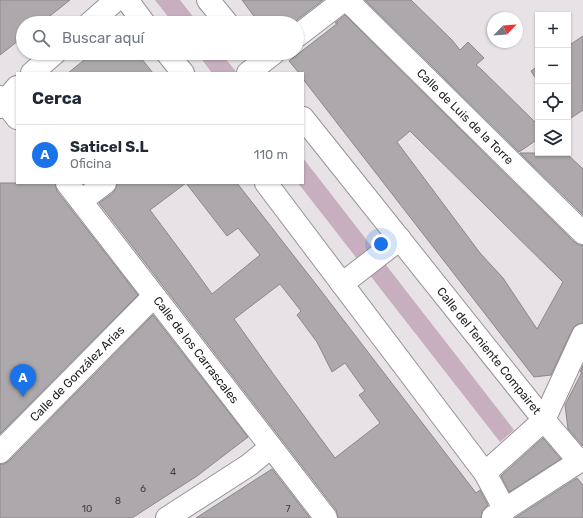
<!DOCTYPE html>
<html lang="es">
<meta charset="utf-8">
<style>
:root{--surface:#fff;--page:#f6f6f7;--text:#1f2937;--muted:#747a83;--line:#e0e1e3;--accent:#1a73e8}
body{margin:0;font-family:Rubik,sans-serif;background:var(--page);color:var(--text)}
.controls{position:absolute;right:12px;top:12px;display:grid;overflow:hidden;border-radius:0px;box-shadow:0 1px 3px #0004}
.controls button{width:36px;height:36px;display:grid;place-items:center;padding:0;border:0;border-bottom:1px solid var(--line);background:var(--surface);color:var(--text);font:20px sans-serif}
.compass{position:absolute;left:487px;top:12px;width:36px;height:36px;border-radius:50%;background:var(--surface);box-shadow:0 1px 3px #0004;rotate:65deg}
.you{position:absolute;left:381px;top:244px;width:14px;height:14px;margin:-10px;border:3px solid #fff;border-radius:50%;background:#1a73e8;box-shadow:0 0 0 6px #1a73e833}
.badge{display:grid;place-items:center;width:26px;height:26px;border-radius:50%;background:var(--accent);color:#fff;font-size:13px;font-weight:700}
.pin{position:absolute;translate:-50% -33px;filter:drop-shadow(0 1px 2px #0008)}
.pin::after{content:'';position:absolute;top:21px;width:14px;height:12px;background:inherit;clip-path:polygon(0 0,100% 0,50% 100%)}
.list{margin:0;padding:0;list-style:none}
h2{display:flex;justify-content:space-between;align-items:center;height:52px;margin:0;padding:0 16px;font-size:17px}
h2 small{font-size:13px;font-weight:400;color:var(--muted)}
.list li{display:grid;grid-template-columns:26px 1fr auto;gap:12px;align-items:center;box-sizing:border-box;height:60px;padding:0 16px;border-top:1px solid var(--line)}
.list b{display:block;font-size:15px;white-space:nowrap}
.list p{margin:0;font-size:13px;white-space:nowrap;color:var(--muted)}
.list em{font-size:13px;font-style:normal;color:var(--muted)}
.icon{flex:none;width:22px;height:22px;fill:none;stroke:currentColor;stroke-width:2;stroke-linecap:round;stroke-linejoin:round}
.map{position:relative;flex:none;width:583px;height:518px;overflow:hidden}
.search{position:absolute;background:var(--surface);box-shadow:0 1px 3px #0004;left:16px;top:16px;width:288px;height:44px;display:flex;align-items:center;gap:10px;box-sizing:border-box;padding:0 14px;border-radius:22px;color:var(--muted);font-size:15px}
.panel{position:absolute;background:var(--surface);box-shadow:0 1px 3px #0004;left:16px;top:72px;width:288px;height:112px;border-radius:0px}
.map>svg:first-child{display:block}
.green{fill:#c7afc0}
.building{fill:#aca8ab;stroke:#8b878a;fill-rule:evenodd}
.lines{fill:none;stroke-linecap:round;stroke-linejoin:round}
.minor-casing{stroke:#969295;stroke-width:24}
.minor{stroke:#fff;stroke-width:22}
.labels{text-anchor:middle;stroke-width:3;stroke-linejoin:round;paint-order:stroke}
.number-label{font-size:10px;fill:#434042}
.street-label{font-size:12px;fill:#201e1f;stroke:#fff}
</style>
<div class="map">
<svg width="583" height="518" viewBox="0 0 583 518">
<rect width="100%" height="100%" fill="#e6e2e5"/>
<g class="green">
<polygon points="155,0 180,0 198,23 173,23"/>
<polygon points="197,53 221,53 237,73 212,73"/>
<polygon points="303,158 514,430 500,442 298,183 303,183"/>
</g>
<g class="building">
<polygon points="0,0 70,0 41,23 23,23 23,37 0,55"/>
<polygon points="242,0 323,0 293,23 259,23"/>
<polygon points="365,0 411,0 452,40 460,50 468,42 484,58 476,65 481,69 538,125 538,139 519,152"/>
<path d="M345 15 574 242 579 245H583V323L576 325 572 330 551 375 534 377 303 79V73H299L289 61 338 23H335ZM410 131 563 282 537 329 503 278 480 253 397 142Z"/>
<polygon points="583,36 583,110 568,120 568,46"/>
<polygon points="93,53 137,53 153,73 68,73"/>
<polygon points="538,66 538,82 531,71"/>
<polygon points="520,153 566,153 583,169 583,215"/>
<polygon points="0,183 55,183 57,191 138,295 0,434"/>
<path d="M117 183H237L315 283 476 493 480 490 488 505 482 511 481 518H338L336 510 99 203 113 193 116 188ZM186 183 227 236 238 228 260 255 212 294 191 265 150 210ZM280 284 301 311 297 315 317 342 332 372 345 363 365 391 359 395 380 423 335 458 274 375 234 319Z"/>
<polygon points="153,315 248,437 197,476 132,518 0,518 0,464 4,464 9,461"/>
<polygon points="583,365 583,446 568,429 565,405 582,372 580,372"/>
<polygon points="543,438 561,459 509,492 501,476"/>
<polygon points="272,469 310,518 196,518 227,498"/>
<polygon points="577,478 583,485 583,518 515,518"/>
</g>
<g class="lines">
<defs>
<g id="minor">
<polyline points="127,0 144,23"/>
<polyline points="208,0 227,23"/>
<path id="s1" d="M347 0 583 233"/>
<polyline points="90,23 116,0"/>
<polyline points="297,36 344,0"/>
<polyline points="167,53 183,73"/>
<polyline points="32,73 55,53"/>
<polyline points="248,73 274,53"/>
<polyline points="0,97 4,101 17,118"/>
<polyline points="0,107 17,87"/>
<path id="s2" d="M303 118 544 420 579 461"/>
<path id="s3" d="M67 183 326 518"/>
<polyline points="266,183 485,473 505,510"/>
<polyline points="81,201 105,183"/>
<polyline points="342,284 400,239"/>
<path id="s4" d="M0 452 154 296"/>
<polyline points="485,473 544,420 583,335"/>
<polyline points="493,517 583,459"/>
<polyline points="167,518 249,465 271,447"/>
</g>
</defs>
<use href="#minor" class="minor-casing"/>
<use href="#minor" class="minor"/>
</g>
<g class="labels">
<g class="number-label">
<text x="173" y="475">4</text>
<text x="143" y="492">6</text>
<text x="118" y="504">8</text>
<text x="87" y="512">10</text>
<text x="288" y="512">7</text>
</g>
<g class="street-label">
<text dy="4" stroke="none"><textPath href="#s1" startOffset="166">Calle de Luis de la Torre</textPath></text>
<text dy="4" stroke="none"><textPath href="#s3" startOffset="211">Calle de los Carrascales</textPath></text>
<text dy="4" stroke="none"><textPath href="#s2" startOffset="298">Calle del Teniente Compairet</textPath></text>
<text dy="4" stroke="none"><textPath href="#s4" startOffset="110">Calle de González Arias</textPath></text>
</g>
</g>
</svg>
<div class="controls">
<button>+</button>
<button>−</button>
<button><svg class="icon" aria-label="locate" viewBox="0 0 24 24"><circle cx="12" cy="12" r="6"/><path d="M12 2v4M12 18v4M2 12h4M18 12h4"/></svg></button>
<button><svg class="icon" aria-label="layers" viewBox="0 0 24 24"><path d="M12 4l9 5-9 5-9-5zM3 14l9 5 9-5"/></svg></button>
</div>
<svg class="compass" viewBox="-18 -18 36 36"><path d="M0-13l5 13h-10z" fill="#e53935"/><path d="M0 13l5-13h-10z" fill="#747a83"/></svg>
<div class="you"></div>
<div class="pin badge" style="left:23px;top:397px">A</div>
<div class="search"><svg class="icon" aria-label="search" viewBox="0 0 24 24"><circle cx="10" cy="10" r="6"/><path d="M15 15l6 6"/></svg>Buscar aquí</div>
<section class="panel">
<h2>Cerca<small></small></h2>
<ul class="list">
<li><span class="badge">A</span><div><b>Saticel S.L</b><p>Oficina</p></div><em>110 m</em></li>
</ul>
</section>
</div>
